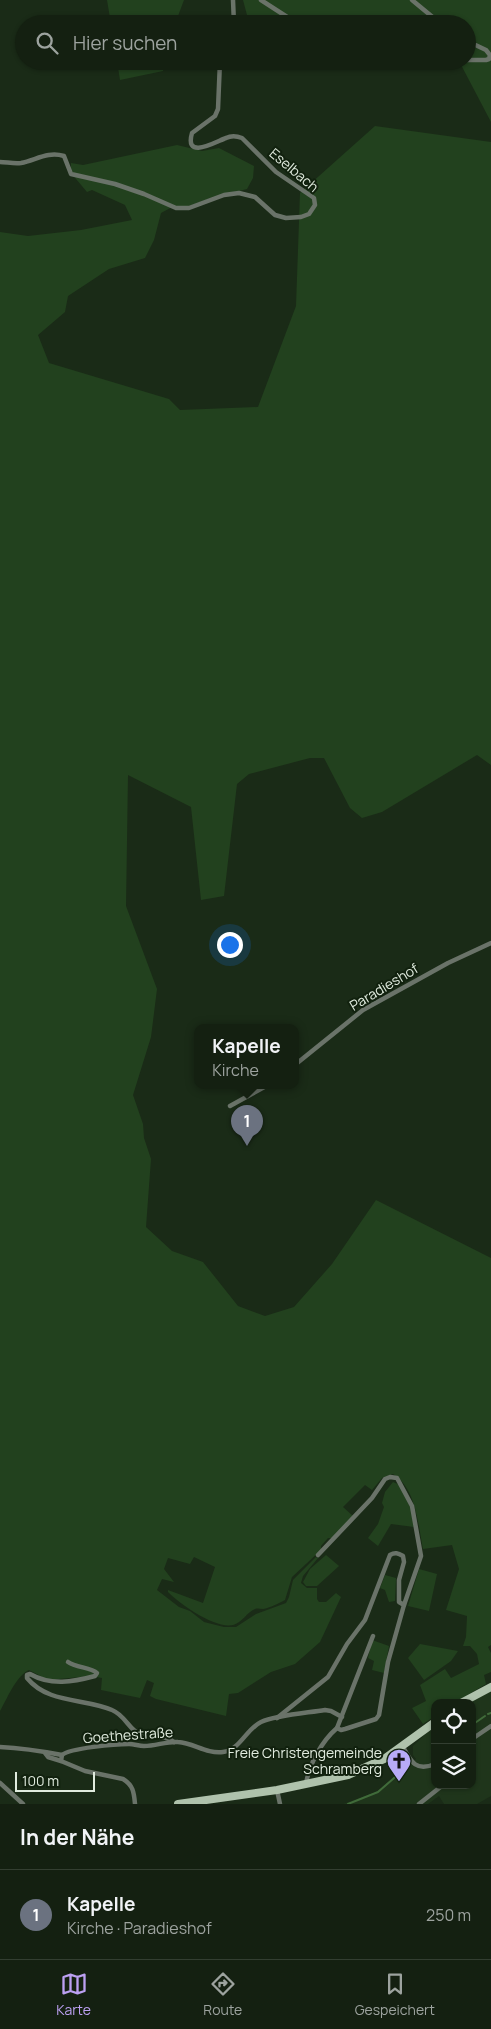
<!DOCTYPE html>
<html lang="de">
<meta charset="utf-8">
<style>
:root{--surface:#142011;--page:#1d281a;--text:#f1f3f6;--muted:#9da39f;--line:#333e31;--accent:#bca0f2}
body{margin:0;font-family:Manrope,sans-serif;background:var(--page);color:var(--text)}
.controls{position:absolute;right:15px;bottom:15px;display:grid;overflow:hidden;border-radius:10px;box-shadow:0 1px 4px #0004}
.controls button{width:45px;height:45px;display:grid;place-items:center;padding:0;border:0;border-bottom:1px solid var(--line);background:var(--surface);color:var(--text);font:25px sans-serif}
.scale{position:absolute;left:15px;bottom:12px;width:80px;box-sizing:border-box;padding-left:5px;border:2px solid #e0ebde;border-top:0;font-size:14px;line-height:18px;white-space:nowrap;color:#e0ebde;-webkit-text-stroke:4px #11210e;paint-order:stroke}
.you{position:absolute;left:229px;top:944px;width:18px;height:18px;margin:-12px;border:4px solid #fff;border-radius:50%;background:#1a73e8;box-shadow:0 0 0 8px #1a73e833}
.badge{display:grid;place-items:center;width:32px;height:32px;border-radius:50%;background:var(--accent);color:#fff;font-size:16px;font-weight:700}
.pin{position:absolute;translate:-50% -41px;filter:drop-shadow(0 1px 2px #0008)}
.pin::after{content:'';position:absolute;top:26px;width:18px;height:15px;background:inherit;clip-path:polygon(0 0,100% 0,50% 100%)}
.popup{position:absolute;left:194px;top:1024px;width:105px;height:65px;box-sizing:border-box;display:grid;place-content:center;border-radius:10px;background:var(--surface);filter:drop-shadow(0 1px 4px #0005);font-size:16px;white-space:nowrap;color:var(--muted)}
.popup b{font-size:19px;color:var(--text)}
.popup::after{content:'';position:absolute;left:50%;top:100%;margin-left:-10px;border:10px solid transparent;border-top-color:var(--surface)}
.list{margin:0;padding:0;list-style:none}
h2{display:flex;justify-content:space-between;align-items:center;height:65px;margin:0;padding:0 20px;font-size:21px}
h2 small{font-size:16px;font-weight:400;color:var(--muted)}
.list li{display:grid;grid-template-columns:32px 1fr auto;gap:15px;align-items:center;box-sizing:border-box;height:90px;padding:0 20px;border-top:1px solid var(--line)}
.list b{display:block;font-size:19px;white-space:nowrap}
.list p{margin:0;font-size:16px;white-space:nowrap;color:var(--muted)}
.list em{font-size:16px;font-style:normal;color:var(--muted)}
.icon{flex:none;width:28px;height:28px;fill:none;stroke:currentColor;stroke-width:2;stroke-linecap:round;stroke-linejoin:round}
.map{position:relative;flex:none;width:491px;height:1804px;overflow:hidden}
.search{position:absolute;background:var(--surface);box-shadow:0 1px 4px #0004;left:15px;right:15px;top:15px;height:55px;display:flex;align-items:center;gap:12px;box-sizing:border-box;padding:0 18px;border-radius:28px;color:var(--muted);font-size:19px}
.sheet{height:155px;background:var(--surface)}
nav{display:flex;justify-content:space-around;align-items:center;box-sizing:border-box;height:70px;border-top:1px solid var(--line);background:var(--surface);font-size:14px;color:var(--muted)}
nav a{display:grid;justify-items:center;gap:2px}
nav .on{color:var(--accent)}
.map>svg:first-child{display:block}
.built{fill:#1f351b}
.green{fill:#22411e}
.lines{fill:none;stroke-linecap:round;stroke-linejoin:round}
.stream{stroke:#406b3a;stroke-width:2}
.street{stroke:#6a7369;stroke-width:4.5}
.primary{stroke:#afc2ac;stroke-width:8}
.labels{text-anchor:middle;stroke-width:4;stroke-linejoin:round;paint-order:stroke}
.street-label{font-size:14px;fill:#e0ebde;stroke:#11210e}
.poi-label{font-size:14px;fill:#e0ebde;stroke:#11210e;text-anchor:end}
</style>
<div class="map">
<svg width="491" height="1804" viewBox="0 0 491 1804">
<rect width="100%" height="100%" fill="#1a2b17"/>
<polygon class="built" points="491,1691 491,1796 477,1804 444,1804 439,1796 428,1804 343,1804 376,1792 416,1759 413,1755 413,1746 435,1725 435,1785 472,1785 472,1703 467,1703"/>
<g class="green">
<polygon points="107,0 184,0 175,24 111,24"/>
<polygon points="243,0 491,0 491,122 459,61 467,61 467,24 295,24 247,15"/>
<polygon points="117,61 164,61 163,71 120,80"/>
<path d="M375 126 491 142V765L477 755 382 812 362 818 350 808 324 758H310L249 774 237 784 224 896 201 900 191 807 128 775 126 906 157 989 151 1037 133 1095 143 1124 144 1138 151 1159 146 1227 172 1251 203 1262 238 1306 265 1316 294 1307 332 1264 376 1200 491 1258V1645L488 1647 491 1653V1672L484 1675 486 1684 454 1703H435V1716L423 1724 412 1708 426 1701 420 1685 445 1669 451 1678 479 1664 477 1654 470 1646H463L466 1637 467 1616 446 1610 459 1569 452 1545 423 1549C418 1524 416 1488 393 1474L382 1478 372 1490 365 1485 343 1507 353 1516 332 1538H328L321 1546V1550L292 1577 285 1600C279 1603 270 1608 263 1609 260 1609 258 1608 255 1609 247 1612 242 1623 233 1625 215 1629 180 1604 168 1592V1590L203 1603 215 1567 194 1557 190 1564 168 1558 164 1569 174 1582 162 1579 157 1590 179 1607 190 1611 204 1622 224 1627H236L256 1614 286 1603 289 1597 293 1580 316 1557 318 1558 303 1576 301 1583 307 1588H317V1599L319 1602H326L336 1593 341 1597 320 1642 295 1664 271 1672 238 1693 229 1694 226 1716 156 1699 150 1696 154 1683 147 1680 140 1698 101 1690 102 1678 91 1676 48 1680 29 1670C16 1676 7 1699 0 1711V232L28 236 81 230 132 220 125 205 92 190 87 192 71 173V163L83 165 177 145 202 151 219 148 254 166 253 178 247 189 208 199 189 206H174L161 213 154 240 145 258 109 269 68 296 65 312 38 335 49 363 169 399 180 410 258 407 296 306 300 193Z"/>
<polygon points="393,1482 400,1485 411,1509 414,1527 391,1524 378,1546 368,1538 378,1524 384,1507 382,1503 385,1492"/>
<polygon points="326,1555 339,1566 317,1586 306,1586 303,1582 310,1569"/>
<polygon points="419,1569 437,1574 429,1611 408,1606"/>
<polygon points="385,1575 396,1578 395,1601 389,1602 385,1590 380,1588"/>
<polygon points="372,1640 389,1646 384,1673 372,1670 374,1661 368,1658"/>
<polygon points="420,1644 458,1651 451,1661 424,1680 408,1658"/>
</g>
<g class="lines">
<g class="stream">
<polyline points="488,1714 491,1713"/>
<polyline points="472,1725 485,1716"/>
<polyline points="348,1804 378,1792 409,1765"/>
</g>
<g class="street">
<polyline points="233,0 234,24"/>
<polyline points="261,0 298,24"/>
<polyline points="412,0 441,24"/>
<polyline points="467,41 486,50 490,55 489,59 486,60 467,60"/>
<path d="M0 162C6 162 14 164 21 163 36 160 48 151 64 156L71 174 115 184 144 194 176 208H189L224 195 239 193 255 197 275 215 286 218 301 217 309 214 315 205 314 198 276 172 242 138C237 136 232 135 226 138 217 141 184 161 192 133L215 116 218 109 220 61"/>
<polyline points="296,1064 363,1010 448,963 491,943"/>
<polyline points="230,1106 268,1085"/>
<polyline points="318,1555 372,1498 385,1479 390,1477 397,1478 412,1506 421,1556 404,1605"/>
<path d="M68 1662C76 1668 91 1667 97 1673L95 1676C73 1682 51 1686 30 1674L27 1675V1678C48 1704 85 1698 112 1710 125 1715 129 1730 141 1735 152 1740 163 1733 174 1742"/>
<path d="M277 1718 328 1677 347 1644 365 1620 390 1555C395 1552 398 1553 403 1556L404 1562 399 1580V1602L404 1605 388 1662 379 1715 376 1719 345 1729 341 1730 337 1728"/>
<polyline points="472,1739 491,1726"/>
<path d="M0 1747C21 1748 41 1751 62 1755"/>
<path d="M403 1747C411 1762 416 1772 435 1764"/>
<polyline points="45,1753 48,1757 61,1761"/>
<polyline points="0,1783 23,1804"/>
<path d="M306 1784C309 1764 322 1741 337 1728L373 1636"/>
<polyline points="277,1790 280,1804"/>
<path d="M135 1804C134 1792 133 1785 123 1779L85 1771 61 1761 62 1755C70 1748 116 1744 129 1744 134 1744 139 1746 144 1746 156 1746 167 1741 178 1742 194 1743 206 1754 223 1752 240 1750 246 1729 261 1722 277 1715 307 1713 325 1710L331 1711 342 1717"/>
<polyline points="419,1804 443,1785"/>
</g>
<g class="primary">
<polyline points="461,1703 491,1687"/>
<polyline points="178,1804 277,1790 348,1775 384,1759 435,1722"/>
</g>
</g>
<defs>
<symbol id="church-pin" viewBox="-11 -11 22 30"><path d="M0 17L-7.5 6A9.5 9.5 0 1 1 7.5 6Z" fill="#b8abf7" stroke="#11210e"/><path d="M-1.2-6h2.4v3.5h3.3v2.4h-3.3V6h-2.4V-.1h-3.3v-2.4h3.3Z" fill="#111"/></symbol>
</defs>
<g fill-rule="evenodd">
<use href="#church-pin" x="385" y="1747" width="28" height="38"/>
</g>
<g class="labels">
<g class="street-label">
<text transform="translate(294 170) rotate(40)" y="5">Eselbach</text>
<text transform="translate(384 987) rotate(-31)" y="5">Paradieshof</text>
<text transform="translate(128 1735) rotate(-4)" y="5">Goethestraße</text>
</g>
<g class="poi-label">
<text x="382" y="1758">Freie Christengemeinde<tspan x="382" dy="16">Schramberg</tspan></text>
</g>
</g>
</svg>
<div class="controls">
<button><svg class="icon" aria-label="locate" viewBox="0 0 24 24"><circle cx="12" cy="12" r="6"/><path d="M12 2v4M12 18v4M2 12h4M18 12h4"/></svg></button>
<button><svg class="icon" aria-label="layers" viewBox="0 0 24 24"><path d="M12 4l9 5-9 5-9-5zM3 14l9 5 9-5"/></svg></button>
</div>
<div class="scale">100 m</div>
<div class="you"></div>
<div class="pin badge" style="left:247px;top:1146px;background:#6b7280">1</div>
<div class="popup"><b>Kapelle</b>Kirche</div>
<div class="search"><svg class="icon" aria-label="search" viewBox="0 0 24 24"><circle cx="10" cy="10" r="6"/><path d="M15 15l6 6"/></svg>Hier suchen</div>
</div>
<section class="sheet">
<h2>In der Nähe<small></small></h2>
<ul class="list">
<li><span class="badge" style="background:#6b7280">1</span><div><b>Kapelle</b><p>Kirche · Paradieshof</p></div><em>250 m</em></li>
</ul>
</section>
<nav>
<a class="on"><svg class="icon" aria-label="map" viewBox="0 0 24 24"><path d="M3 6l6-2 6 2 6-2v14l-6 2-6-2-6 2zM9 4v14M15 6v14"/></svg>Karte</a>
<a><svg class="icon" aria-label="directions" viewBox="0 0 24 24"><path d="M12 3l9 9-9 9-9-9zM9 14v-3h6M13 9l2 2-2 2"/></svg>Route</a>
<a><svg class="icon" aria-label="saved" viewBox="0 0 24 24"><path d="M7 4h10v16l-5-4-5 4z"/></svg>Gespeichert</a>
</nav>
